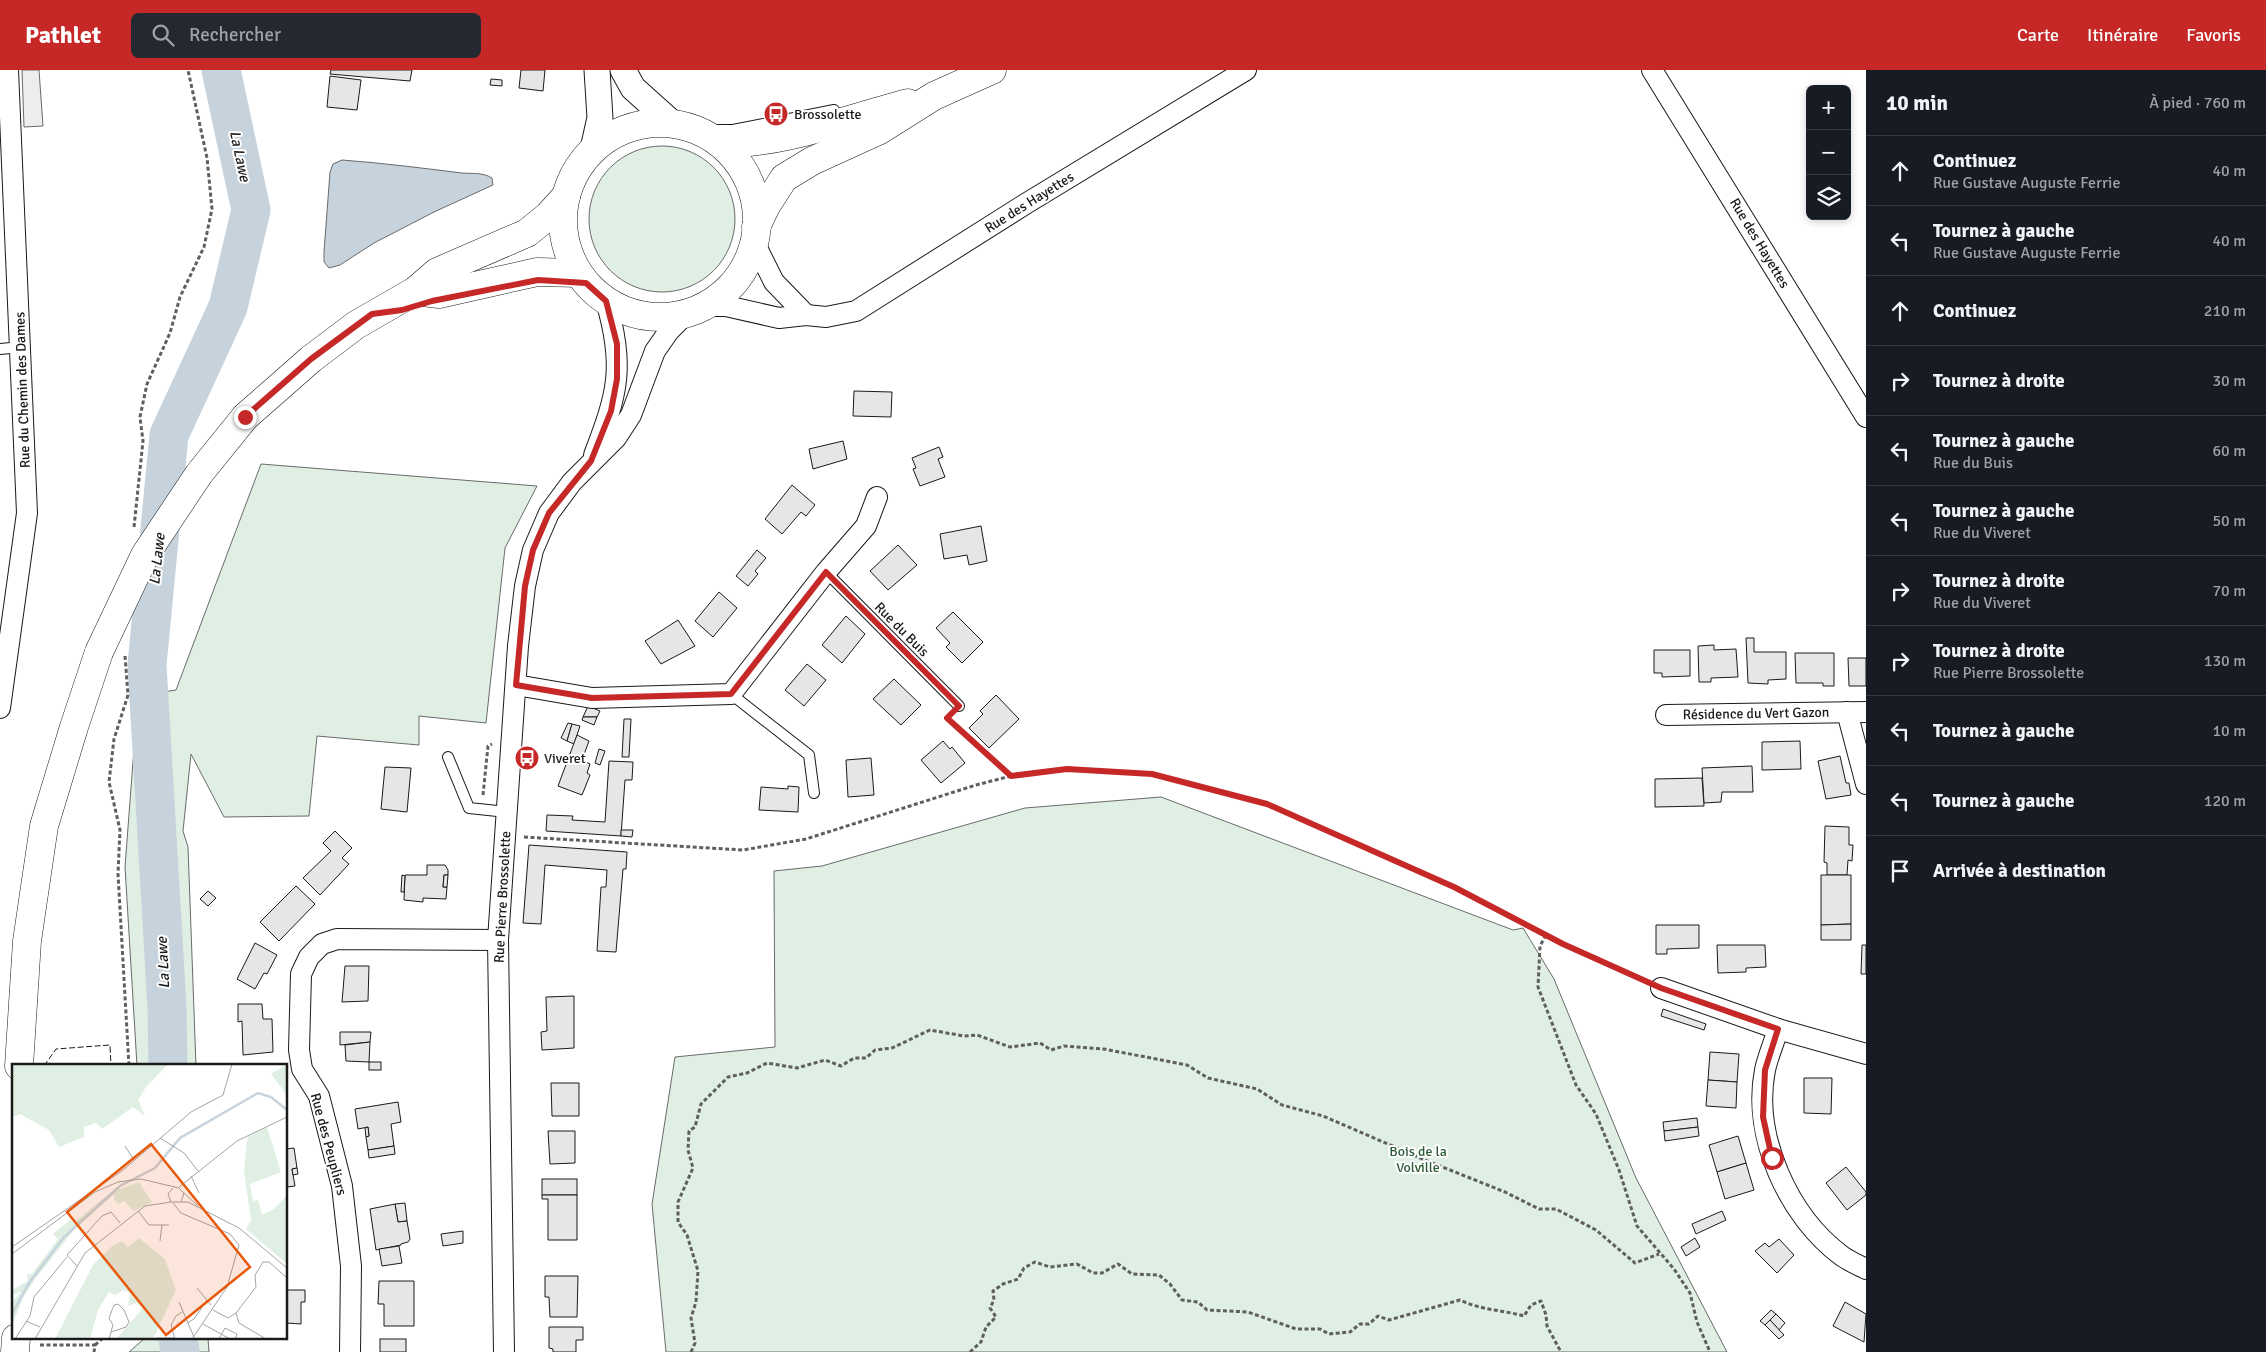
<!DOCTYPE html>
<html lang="fr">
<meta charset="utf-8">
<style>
:root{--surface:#171b24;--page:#242831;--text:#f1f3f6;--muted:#9ea1a6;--line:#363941;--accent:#c62828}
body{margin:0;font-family:Signika,sans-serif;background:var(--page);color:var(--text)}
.controls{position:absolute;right:15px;top:15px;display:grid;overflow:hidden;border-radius:8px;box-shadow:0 2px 8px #0003}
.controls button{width:45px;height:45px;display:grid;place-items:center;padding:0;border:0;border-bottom:1px solid var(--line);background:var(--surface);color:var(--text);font:25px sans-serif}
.stop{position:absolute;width:15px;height:15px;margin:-11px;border:4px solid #c62828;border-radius:50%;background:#fff}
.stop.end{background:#c62828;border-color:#fff;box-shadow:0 1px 5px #0008}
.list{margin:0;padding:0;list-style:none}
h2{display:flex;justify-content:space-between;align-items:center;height:65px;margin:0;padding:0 20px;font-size:21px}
h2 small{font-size:16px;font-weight:400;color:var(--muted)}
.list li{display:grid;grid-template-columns:32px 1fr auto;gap:15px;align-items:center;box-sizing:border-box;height:70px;padding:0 20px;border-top:1px solid var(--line)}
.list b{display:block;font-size:19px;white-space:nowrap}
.list p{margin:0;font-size:16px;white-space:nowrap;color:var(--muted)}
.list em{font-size:16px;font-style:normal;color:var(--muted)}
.icon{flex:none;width:28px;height:28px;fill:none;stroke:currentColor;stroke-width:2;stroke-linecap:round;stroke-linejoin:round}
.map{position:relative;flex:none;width:1866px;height:1282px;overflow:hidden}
header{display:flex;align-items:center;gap:30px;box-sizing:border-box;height:70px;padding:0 25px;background:var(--accent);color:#fff}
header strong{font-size:24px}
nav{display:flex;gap:28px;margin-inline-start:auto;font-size:18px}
.search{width:350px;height:45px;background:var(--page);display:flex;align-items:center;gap:12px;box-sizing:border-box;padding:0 18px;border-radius:8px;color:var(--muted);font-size:19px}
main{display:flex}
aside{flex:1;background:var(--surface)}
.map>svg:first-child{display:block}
.green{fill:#e0efe3;stroke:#6a6a6a}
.parking{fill:#ededed;stroke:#6a6a6a}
.water{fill:#c6d2dc;stroke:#6a6a6a}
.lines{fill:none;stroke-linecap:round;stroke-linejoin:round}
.river{stroke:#c6d2dc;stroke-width:39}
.building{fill:#e6e6e6;stroke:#1a1a1a}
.service-casing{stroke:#1a1a1a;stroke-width:12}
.minor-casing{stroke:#1a1a1a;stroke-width:22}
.tertiary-casing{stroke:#1a1a1a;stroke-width:27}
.secondary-casing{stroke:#1a1a1a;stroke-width:29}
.path{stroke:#5f5f5f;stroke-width:3;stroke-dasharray:4 2.5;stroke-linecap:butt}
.service{stroke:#fff;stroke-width:10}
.minor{stroke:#fff;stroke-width:20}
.tertiary{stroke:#fff;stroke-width:25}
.secondary{stroke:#fff;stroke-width:28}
.secondary-bridge-casing{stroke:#1a1a1a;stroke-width:29;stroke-linecap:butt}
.secondary-bridge{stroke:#fff;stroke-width:28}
.fence{stroke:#1a1a1a;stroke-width:1;stroke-dasharray:6 2.5;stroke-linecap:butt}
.route{stroke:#c62828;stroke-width:6}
.labels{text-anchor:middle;stroke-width:4;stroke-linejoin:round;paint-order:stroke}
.poi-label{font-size:14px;fill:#1a1a1a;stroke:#fff;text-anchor:start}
.street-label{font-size:14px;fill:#1a1a1a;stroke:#fff}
.park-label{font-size:14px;fill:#2b5a34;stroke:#fff}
.water-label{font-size:15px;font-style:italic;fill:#1a1a1a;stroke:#fff}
.inset-river{fill:none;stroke:#c6d2dc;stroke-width:2.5}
.inset-road{fill:none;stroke:#a3a3a3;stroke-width:1}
.view{fill:#e8590c;fill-opacity:0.15;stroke:#e8590c;stroke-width:2.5}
.inset-edge{fill:none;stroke:#1a1a1a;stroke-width:2.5}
</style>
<header>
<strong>Pathlet</strong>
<div class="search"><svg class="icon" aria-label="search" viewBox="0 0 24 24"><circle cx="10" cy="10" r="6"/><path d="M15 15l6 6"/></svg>Rechercher</div>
<nav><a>Carte</a><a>Itinéraire</a><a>Favoris</a></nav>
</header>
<main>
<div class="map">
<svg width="1866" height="1282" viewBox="0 0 1866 1282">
<rect width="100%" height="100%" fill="#fff"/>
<g class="green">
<circle cx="662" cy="149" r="73"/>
<polygon points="261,394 537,416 505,478 486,653 419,646 419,675 317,666 309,746 224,747 191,684 183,761 188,777 196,996 137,996 125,797 138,626 176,620"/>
<polygon points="1161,727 1513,860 1523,858 1554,909 1636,1108 1727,1282 666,1282 652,1134 675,987 775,977 774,801 822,796 1025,738"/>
<polygon points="145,1268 208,1268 209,1282 129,1282"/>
</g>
<polygon class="parking" points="22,0 39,0 43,56 24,57"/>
<path class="water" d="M342 90C382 93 422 98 462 103 473 104 482 102 492 108L493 115 434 142 374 173 340 195 329 198 324 192V182L330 102 333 94Z"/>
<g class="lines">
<g class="river">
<polyline points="168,996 167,937 147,595 169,365 228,237 251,140 221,0"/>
<polyline points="178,1268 180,1282"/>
</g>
</g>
<g class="building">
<polygon points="331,0 412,0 410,11 330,4"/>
<polygon points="521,0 545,0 543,21 519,18"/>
<polygon points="330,6 361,10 357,40 327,37"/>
<polygon points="491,9 502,10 502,16 490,15"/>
<polygon points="854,321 892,322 891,347 853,346"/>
<polygon points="843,371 847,389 813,399 809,379"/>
<polygon points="939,377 943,387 938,389 945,407 920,416 913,399 916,398 912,388"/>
<polygon points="792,415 815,435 806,446 801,442 782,464 765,449"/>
<polygon points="981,456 987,491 969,495 967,485 944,489 940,464"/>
<polygon points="898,475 917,495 888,520 870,501"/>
<polygon points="757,480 766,488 755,501 758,504 748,516 736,506"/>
<polygon points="719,522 737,538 713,567 695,551"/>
<polygon points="953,542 983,572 962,593 946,577 950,573 936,558"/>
<polygon points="846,546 865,564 842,593 822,575"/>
<polygon points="678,550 695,576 661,594 645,571"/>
<polygon points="1746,568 1754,568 1754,582 1786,582 1786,609 1768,610 1768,614 1748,613"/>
<polygon points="1714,575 1714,580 1736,579 1738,607 1711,608 1711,612 1699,612 1698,576"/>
<polygon points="1654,580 1690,580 1690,606 1662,607 1662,603 1654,603"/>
<polygon points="1795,583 1834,583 1834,616 1823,616 1823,613 1796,613"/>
<polygon points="1848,588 1866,588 1866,616 1849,616"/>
<polygon points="807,594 826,610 804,636 785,620"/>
<polygon points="894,609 921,635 901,655 873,629"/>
<polygon points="996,625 1019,649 989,678 969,658 983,644 980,641"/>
<polygon points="588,636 600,641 597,647 583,647"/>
<polygon points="583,647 597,647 594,655 582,650"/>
<polygon points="624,649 631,649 629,687 622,687"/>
<polygon points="568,653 572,654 567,671 561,668"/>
<polygon points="572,654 580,656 574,674 567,671"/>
<polygon points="577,665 589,671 582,690 590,694 587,703 590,705 582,725 558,716"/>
<polygon points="943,671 950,679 952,677 965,693 941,713 921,690"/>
<polygon points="1800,671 1801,699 1762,700 1762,672"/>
<polygon points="599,679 605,681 600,695 595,693"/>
<polygon points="1840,686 1846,713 1849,713 1851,725 1826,729 1818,691"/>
<polygon points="871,688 874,725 848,727 846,690"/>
<polygon points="609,691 633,692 632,710 625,710 621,766 546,761 547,745 573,746 572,750 605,752"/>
<polygon points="1752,696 1753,722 1722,722 1721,732 1704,733 1702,698"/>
<polygon points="385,697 411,698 407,742 381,739"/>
<polygon points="1702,708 1704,736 1655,737 1655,709"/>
<polygon points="788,716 799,717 798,742 759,740 761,717 788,719"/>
<polygon points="1825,756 1849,757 1849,775 1853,775 1852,791 1848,790 1847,805 1827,805 1827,793 1824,792"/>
<polygon points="621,760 633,760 632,767 621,766"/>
<polygon points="335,761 352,778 342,788 349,794 320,825 303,808 331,781 323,773"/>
<polygon points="529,775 627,782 626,799 623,799 616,882 597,881 601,817 606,817 607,800 545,795 541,854 523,853"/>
<polygon points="427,795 445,795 448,800 448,805 444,805 443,817 447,817 446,829 423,828 423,832 404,830 405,805 427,805"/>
<polygon points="402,805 405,806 404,822 401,822"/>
<polygon points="444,805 448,805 447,817 443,817"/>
<polygon points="1821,805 1851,805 1851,854 1821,855"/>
<polygon points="296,816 315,834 279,871 260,852"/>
<polygon points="208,821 216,828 208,836 200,829"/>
<polygon points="1851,854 1851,870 1821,870 1821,855"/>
<polygon points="1656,855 1699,855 1699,878 1667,879 1667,884 1656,884"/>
<polygon points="255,873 277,885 267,904 264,903 255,919 237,909"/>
<polygon points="1717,875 1765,875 1766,897 1746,898 1746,902 1718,903"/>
<polygon points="1862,875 1866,875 1866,904 1861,904"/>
<polygon points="345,896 369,896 368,931 342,932"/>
<polygon points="574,926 574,978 542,980 541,962 547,961 546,927"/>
<polygon points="238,934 262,934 263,949 272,949 273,982 243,985 242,951 238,952"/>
<polygon points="1663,939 1706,954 1704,960 1661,946"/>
<polygon points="340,962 371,962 370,972 340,975"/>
<polygon points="370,972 369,992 346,991 345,975"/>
<polygon points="1710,982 1739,984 1737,1012 1708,1010"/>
<rect x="369" y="992" width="12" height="8"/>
<polygon points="1804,1008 1832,1008 1831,1044 1804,1043"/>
<polygon points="1708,1010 1737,1012 1736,1038 1706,1036"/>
<polygon points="551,1013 579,1013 579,1046 552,1046"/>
<polygon points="398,1032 401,1052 391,1054 394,1076 368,1080 366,1067 369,1066 368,1057 358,1059 355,1039"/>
<polygon points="1697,1048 1698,1057 1664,1061 1663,1052"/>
<polygon points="368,1057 369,1066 366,1067 365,1058"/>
<polygon points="1698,1057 1699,1066 1665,1071 1664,1061"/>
<polygon points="548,1061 575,1061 575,1093 550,1094"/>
<polygon points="1738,1066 1746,1093 1717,1102 1709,1075"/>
<polygon points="394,1076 395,1084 369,1088 368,1080"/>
<polygon points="294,1078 297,1098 292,1099 295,1116 286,1117 286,1079"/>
<polygon points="1746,1093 1754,1120 1725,1129 1717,1102"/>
<polygon points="1846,1097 1866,1122 1866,1125 1847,1140 1826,1113"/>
<polygon points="297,1098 298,1104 293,1105 292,1099"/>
<rect x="542" y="1109" width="35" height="16"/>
<polygon points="542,1125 577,1125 577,1170 548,1170 548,1129 542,1129"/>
<polygon points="405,1133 407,1151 398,1152 395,1134"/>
<polygon points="395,1134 398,1152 407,1151 410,1169 408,1172 401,1174 401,1175 376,1180 370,1139"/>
<polygon points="1722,1141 1726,1150 1696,1164 1692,1154"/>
<polygon points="463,1161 463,1173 443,1176 441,1164"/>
<polygon points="1695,1168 1700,1177 1686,1186 1681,1177"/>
<polygon points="1779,1169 1794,1185 1777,1203 1755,1181 1765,1173 1769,1177"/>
<polygon points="399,1176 402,1193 382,1196 379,1179"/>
<polygon points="545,1206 578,1206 577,1247 550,1247 549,1227 545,1227"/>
<polygon points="379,1211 414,1211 414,1256 384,1256 384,1234 378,1234"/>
<polygon points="286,1220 305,1220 305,1232 301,1232 301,1254 286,1253"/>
<polygon points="1845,1232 1866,1244 1864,1272 1833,1256"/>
<polygon points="1771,1240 1776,1244 1765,1255 1760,1251"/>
<polygon points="1776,1244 1785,1253 1779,1260 1770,1250"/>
<polygon points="1770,1250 1784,1265 1779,1269 1765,1255"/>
<polygon points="549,1257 583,1257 583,1270 576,1270 576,1282 553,1282 553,1279 549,1278"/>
<rect x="380" y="1269" width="26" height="13"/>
</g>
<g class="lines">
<defs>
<g id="service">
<polyline points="698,60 733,60 834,40"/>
<polyline points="0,279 21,277"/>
<polyline points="826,502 959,636"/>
<polyline points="731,624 809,685 814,723"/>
<polyline points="448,687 469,738 507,742"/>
</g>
<g id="minor">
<polyline points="1652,0 1866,347"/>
<polyline points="754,172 774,212 806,245"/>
<polyline points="704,236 726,236 779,248 806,245 826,247 856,241 1027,133 1246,0"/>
<path d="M594 385C618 323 625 296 606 231"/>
<polyline points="516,615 592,628 731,624 826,502 866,456 877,427"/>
<polyline points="0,638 27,443 8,0"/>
<polyline points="1847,642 1866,714"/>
<polyline points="1666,645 1866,642"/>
<polyline points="1661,918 1778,959 1866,984"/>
<path d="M1778 959C1774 973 1768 986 1765 1000 1752 1066 1788 1146 1842 1186 1849 1191 1858 1195 1866 1199"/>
<polyline points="350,1282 351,1196 342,1116 319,1026 302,999 299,980 301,904 309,887 322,874 337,869 498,870"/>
<polyline points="504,1282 498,870 518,576 525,516 533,480 549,443 572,412 616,368 631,345 655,281 669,261 687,243"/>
</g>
<g id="tertiary">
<polyline points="623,0 633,18 672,53"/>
<polyline points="593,79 600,48 597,0"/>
</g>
<g id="secondary">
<circle cx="660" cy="150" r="97"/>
<path d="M721 74C785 73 847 49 908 33"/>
<polyline points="756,157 766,136 784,108 812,91 880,60 934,26 992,0"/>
<polyline points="415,221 439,224 537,202 578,203"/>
<polyline points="199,404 245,347 311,289 356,255 415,221 437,202 527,163 548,146 566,126"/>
<polyline points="19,996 27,871 44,756 74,657 99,582"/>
<polyline points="15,1282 16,1268"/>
</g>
</defs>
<use href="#service" class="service-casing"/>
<use href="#minor" class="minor-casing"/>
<use href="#tertiary" class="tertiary-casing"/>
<use href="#secondary" class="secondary-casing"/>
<g class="path">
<polyline points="134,457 143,371 140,347 147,314 170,263 180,227 204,177 212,139 207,88 188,0"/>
<polyline points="125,586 128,625 114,669 109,712 120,760 118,804 129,996"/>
<polyline points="949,650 1011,706"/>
<polyline points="483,725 488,676 492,674"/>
<polyline points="524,767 743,780 806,769 976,715 1011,706 1067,699 1152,704 1267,734 1454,817 1563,874 1643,910"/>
<polyline points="1546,865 1540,876 1538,917 1576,1015 1596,1044 1619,1100 1637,1156 1674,1199 1690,1223 1697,1252 1710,1282"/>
<polyline points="40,1275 95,1275 94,1282"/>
<polyline points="95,1275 103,1268"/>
<polyline points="691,1282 695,1273 691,1248 696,1232 698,1201 687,1165 678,1152 678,1132 693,1098 688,1080 689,1061 695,1057 701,1034 728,1007 747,1003 767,993 797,998 825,990 841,996 854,988 866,988 875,980 892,978 930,960 964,966 977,965 1010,977 1040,973 1051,980 1064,976 1104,979 1187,995 1208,1008 1257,1019 1282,1035 1323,1046 1425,1090 1505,1122 1539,1139 1556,1139 1596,1160 1635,1193 1659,1184"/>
<path d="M970 1282 981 1272 986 1257 996 1247 990 1238 994 1230 993 1221 1003 1214 1018 1209 1024 1198 1035 1192 1050 1197 1077 1194 1093 1203H1102L1118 1194 1132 1204 1159 1205 1170 1214 1182 1230 1198 1232 1207 1240 1248 1242 1296 1259H1320L1329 1264 1350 1262 1360 1254H1369L1378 1246 1389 1250 1460 1230C1480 1240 1503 1240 1524 1246L1531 1235 1541 1231 1546 1245 1547 1256 1561 1282"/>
</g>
<use href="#service" class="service"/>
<use href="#minor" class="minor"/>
<use href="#tertiary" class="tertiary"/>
<use href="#secondary" class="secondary"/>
<defs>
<polyline id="secondary-bridge" points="99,582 145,485 199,404"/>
</defs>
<use href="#secondary-bridge" class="secondary-bridge-casing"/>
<use href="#secondary-bridge" class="secondary-bridge"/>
<polyline class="fence" points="44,996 56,979 110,975 111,996"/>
</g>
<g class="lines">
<polyline class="route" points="245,347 311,289 372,244 402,240 432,231 538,210 586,213 606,231 617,274 617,309 611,341 591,391 549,443 533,480 525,516 516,615 592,628 731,624 826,502 959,636 947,648 1011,706 1067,699 1152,704 1267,734 1454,817 1563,874 1661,918 1778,959 1765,1000 1763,1047 1772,1088"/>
</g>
<defs>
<symbol id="bus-disc" viewBox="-11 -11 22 22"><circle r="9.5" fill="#c62828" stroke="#fff"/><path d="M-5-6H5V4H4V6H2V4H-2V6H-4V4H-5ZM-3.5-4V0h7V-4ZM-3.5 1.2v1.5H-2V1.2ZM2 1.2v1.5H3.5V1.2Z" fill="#fff"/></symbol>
</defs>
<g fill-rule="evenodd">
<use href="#bus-disc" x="762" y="30" width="28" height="28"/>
<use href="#bus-disc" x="513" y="674" width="28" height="28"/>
</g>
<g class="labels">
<g class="poi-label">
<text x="794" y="49">Brossolette</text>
<text x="544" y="693">Viveret</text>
</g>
<g class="street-label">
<text transform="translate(1029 132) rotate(-32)" y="5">Rue des Hayettes</text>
<text transform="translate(1760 173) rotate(59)" y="5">Rue des Hayettes</text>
<text transform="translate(22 320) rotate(-92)" y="5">Rue du Chemin des Dames</text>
<text transform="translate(902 559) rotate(45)" y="5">Rue du Buis</text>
<text transform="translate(1756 643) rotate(-1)" y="5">Résidence du Vert Gazon</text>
<text transform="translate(502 827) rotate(-87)" y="5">Rue Pierre Brossolette</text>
<text transform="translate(329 1074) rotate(75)" y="5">Rue des Peupliers</text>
</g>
<g class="park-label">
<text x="1418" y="1086">Bois de la<tspan x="1418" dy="16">Volville</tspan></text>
</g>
<g class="water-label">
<text transform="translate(240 86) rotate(78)" y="5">La Lawe</text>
<text transform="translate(157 489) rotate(-84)" y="5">La Lawe</text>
<text transform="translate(163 893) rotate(-93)" y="5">La Lawe</text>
</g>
</g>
<g transform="translate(12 994)">
<rect width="275" height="275" fill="#fff"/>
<path d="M0 0H156L134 23 126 36 133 52 121 43 90 65 84 59 72 63V73L47 83 37 66 8 50 0 53ZM275 0V31L259 10ZM255 63 269 108 238 120 241 137 246 136 250 151 262 145 275 131V200L234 165 239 156 232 107 235 77 236 73ZM127 118 140 138 122 147 112 137 106 140 102 135 103 130 99 133 62 166 24 214 12 232 0 261V238L9 228 0 231V226L16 217 15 210H20L46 175 41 170 58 156 64 157 105 123 108 125ZM127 174 153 195 164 226 141 275H104L131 244 125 239 116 242 118 229 112 226 103 231 97 228 86 246 78 275H43L81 201 99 183 110 177 116 183Z" fill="#e0efe3"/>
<path class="inset-river" d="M0 250 17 219 52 173 108 122 143 104 168 74 246 29 259 33 275 46"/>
<path class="inset-road" d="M148 74 172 89 186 107M113 82 122 96M179 112 187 129M167 123 225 77 275 53M161 124 156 130 159 138H176L227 164 275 204M172 129 186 142M161 139 169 149 218 170 227 181 215 223 180 275M126 147 137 161H157M148 177 150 161M0 183 111 106 179 48 211 31 220 0M0 190 83 128 106 118 129 115 167 124 172 129 169 138M65 202 55 191 90 152 99 148 108 159M185 224 199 241M167 238 182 273M201 246 216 254 224 249 227 259 254 275M224 249 244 223 243 211 251 198H257L275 214M14 257 28 263M175 259 182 255 195 236M191 260 218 275M144 274H162M3 275 18 252 22 233 55 193M23 275 73 189 133 142 159 138M97 275 101 261 97 254 102 241 106 240 112 246 117 258 114 263 99 268M163 275 159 261 164 252 170 248M207 275 213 264 225 270 223 275"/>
<path class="view" d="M139 80 238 203 154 271 55 148Z"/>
<rect width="275" height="275" class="inset-edge"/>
</g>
</svg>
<div class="controls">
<button>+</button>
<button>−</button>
<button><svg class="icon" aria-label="layers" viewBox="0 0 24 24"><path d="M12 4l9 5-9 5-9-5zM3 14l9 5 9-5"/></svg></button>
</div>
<div class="stop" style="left:1772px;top:1088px"></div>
<div class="stop end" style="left:245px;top:347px"></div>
</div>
<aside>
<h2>10 min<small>À pied · 760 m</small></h2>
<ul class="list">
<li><svg class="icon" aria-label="ahead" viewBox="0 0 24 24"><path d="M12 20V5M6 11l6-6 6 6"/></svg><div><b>Continuez</b><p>Rue Gustave Auguste Ferrie</p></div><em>40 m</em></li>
<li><svg class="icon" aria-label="left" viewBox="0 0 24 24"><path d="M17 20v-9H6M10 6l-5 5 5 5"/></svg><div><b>Tournez à gauche</b><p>Rue Gustave Auguste Ferrie</p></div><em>40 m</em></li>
<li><svg class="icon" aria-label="ahead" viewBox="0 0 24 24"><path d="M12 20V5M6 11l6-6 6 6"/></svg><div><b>Continuez</b></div><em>210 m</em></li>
<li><svg class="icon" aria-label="right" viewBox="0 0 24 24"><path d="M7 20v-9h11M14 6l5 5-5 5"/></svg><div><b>Tournez à droite</b></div><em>30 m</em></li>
<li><svg class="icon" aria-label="left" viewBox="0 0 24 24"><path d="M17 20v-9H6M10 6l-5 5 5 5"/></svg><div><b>Tournez à gauche</b><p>Rue du Buis</p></div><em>60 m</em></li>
<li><svg class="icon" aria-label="left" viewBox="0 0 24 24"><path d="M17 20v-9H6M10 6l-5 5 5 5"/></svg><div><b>Tournez à gauche</b><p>Rue du Viveret</p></div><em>50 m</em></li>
<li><svg class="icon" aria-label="right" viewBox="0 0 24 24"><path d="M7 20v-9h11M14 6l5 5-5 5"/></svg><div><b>Tournez à droite</b><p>Rue du Viveret</p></div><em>70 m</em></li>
<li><svg class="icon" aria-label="right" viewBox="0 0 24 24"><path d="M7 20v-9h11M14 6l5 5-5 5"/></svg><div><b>Tournez à droite</b><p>Rue Pierre Brossolette</p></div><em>130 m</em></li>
<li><svg class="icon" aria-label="left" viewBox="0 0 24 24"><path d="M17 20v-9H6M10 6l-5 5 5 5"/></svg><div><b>Tournez à gauche</b></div><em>10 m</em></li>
<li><svg class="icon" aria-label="left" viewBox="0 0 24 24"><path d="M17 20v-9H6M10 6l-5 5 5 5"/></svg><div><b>Tournez à gauche</b></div><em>120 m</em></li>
<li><svg class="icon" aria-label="arrive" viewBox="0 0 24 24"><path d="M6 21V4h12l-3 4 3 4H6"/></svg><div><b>Arrivée à destination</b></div></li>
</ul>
</aside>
</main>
